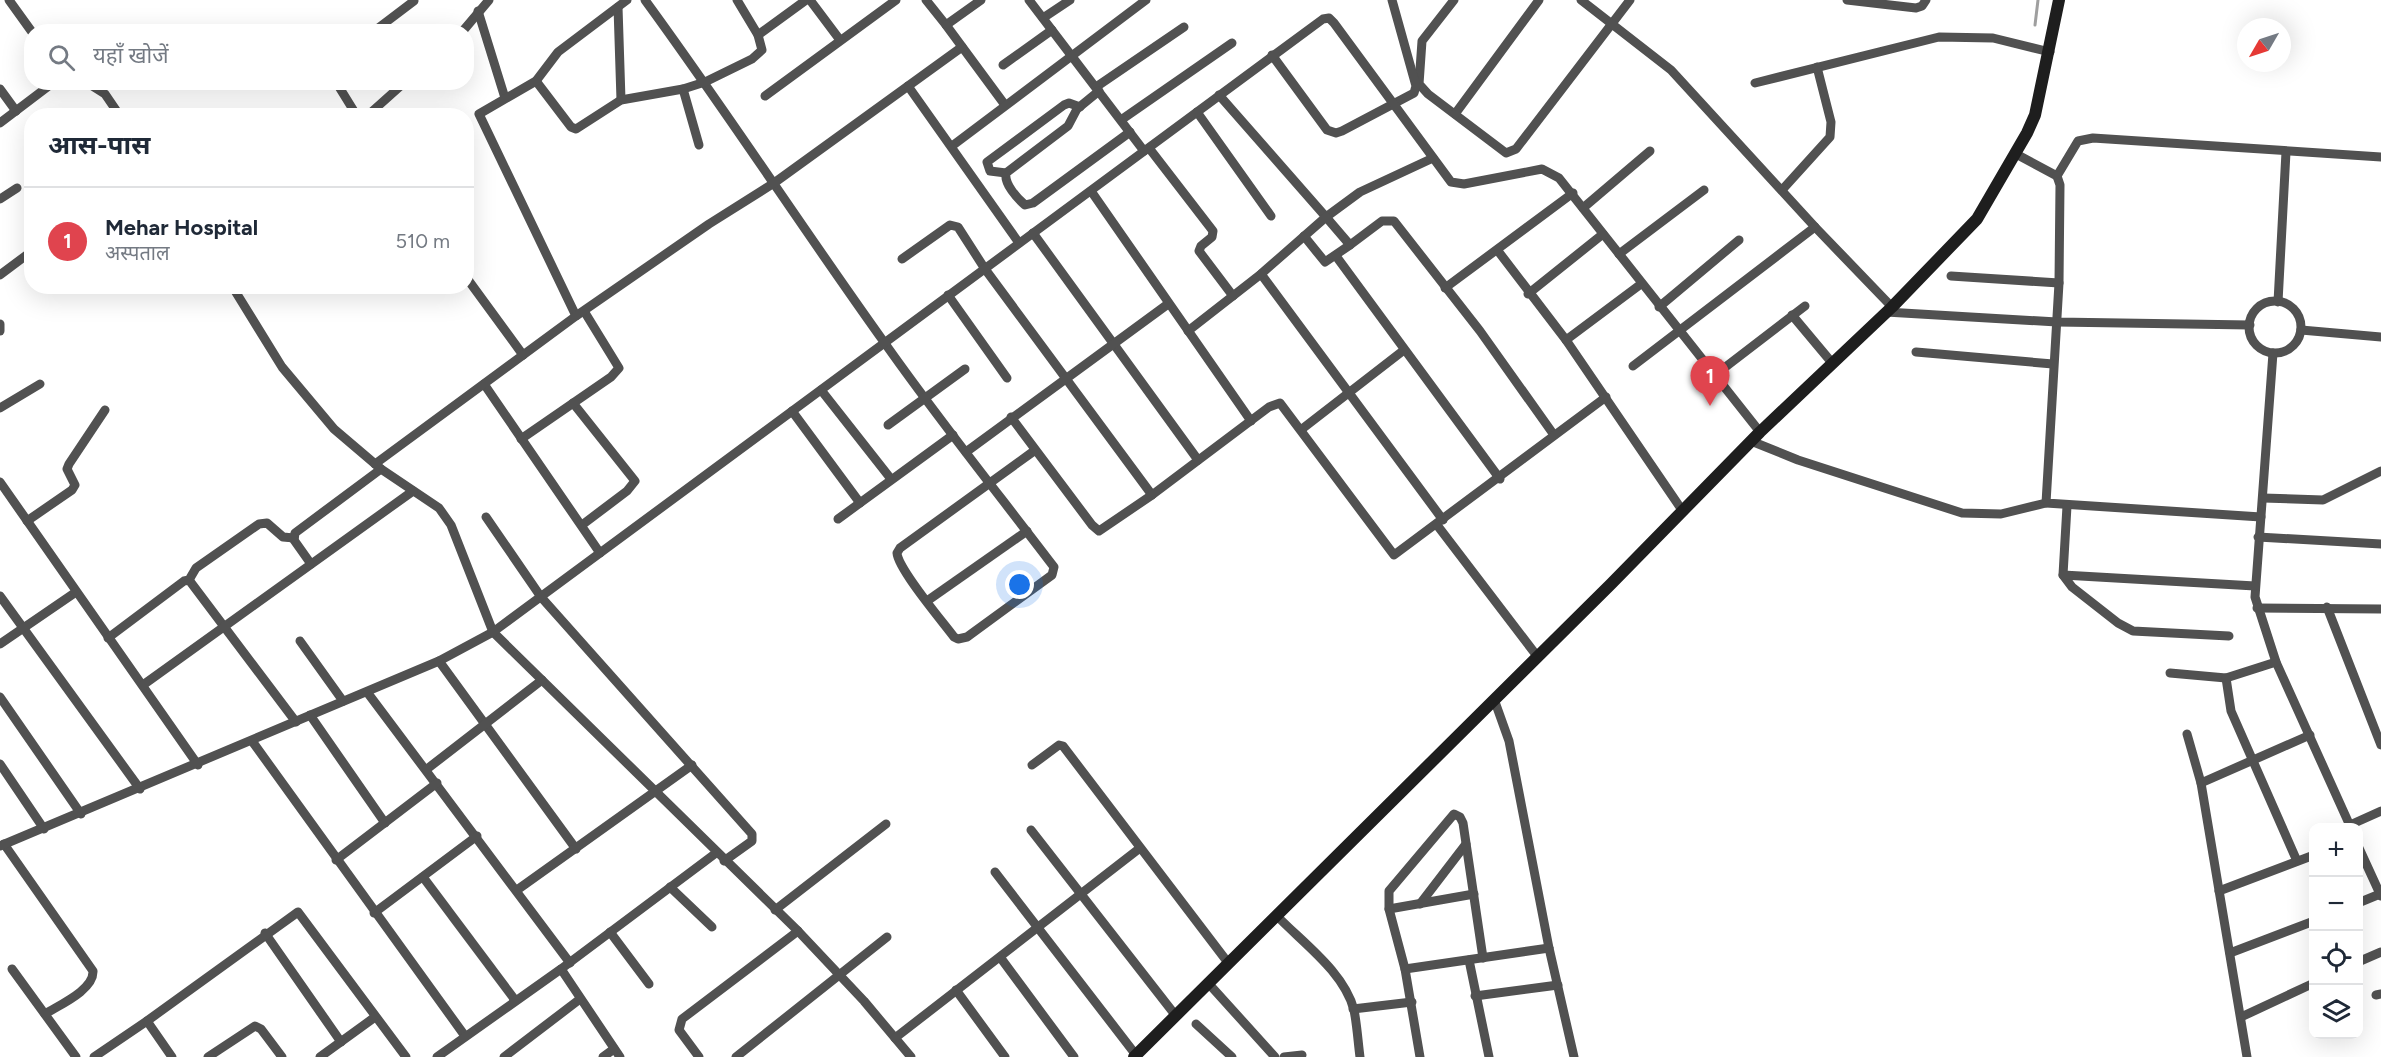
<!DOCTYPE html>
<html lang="hi">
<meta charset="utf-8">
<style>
:root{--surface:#fff;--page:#f6f6f7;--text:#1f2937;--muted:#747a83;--line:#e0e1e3;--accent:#b45309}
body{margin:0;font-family:Figtree,"Noto Sans Devanagari",sans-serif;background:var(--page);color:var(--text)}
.controls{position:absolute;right:18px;bottom:18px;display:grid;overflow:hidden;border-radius:12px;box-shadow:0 6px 24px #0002}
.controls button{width:54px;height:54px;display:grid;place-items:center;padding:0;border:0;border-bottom:2px solid var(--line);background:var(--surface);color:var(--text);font:30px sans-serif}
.compass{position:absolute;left:2237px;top:18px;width:54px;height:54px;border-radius:50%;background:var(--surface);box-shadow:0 6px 24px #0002;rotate:231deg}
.you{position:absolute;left:1020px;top:585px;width:21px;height:21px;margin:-15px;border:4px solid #fff;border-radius:50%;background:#1a73e8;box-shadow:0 0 0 9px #1a73e833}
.badge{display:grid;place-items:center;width:39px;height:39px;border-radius:50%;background:var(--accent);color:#fff;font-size:20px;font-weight:700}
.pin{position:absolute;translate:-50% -50px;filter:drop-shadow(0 2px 3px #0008)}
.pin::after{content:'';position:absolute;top:32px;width:21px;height:18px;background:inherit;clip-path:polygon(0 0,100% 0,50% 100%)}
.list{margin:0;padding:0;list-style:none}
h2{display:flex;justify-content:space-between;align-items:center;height:78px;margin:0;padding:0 24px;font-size:26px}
h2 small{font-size:20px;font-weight:400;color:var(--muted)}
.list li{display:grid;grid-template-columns:39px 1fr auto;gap:18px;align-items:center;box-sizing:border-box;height:108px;padding:0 24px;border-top:2px solid var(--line)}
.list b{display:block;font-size:22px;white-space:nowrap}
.list p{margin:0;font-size:20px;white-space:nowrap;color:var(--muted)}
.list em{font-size:20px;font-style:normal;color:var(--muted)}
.icon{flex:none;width:33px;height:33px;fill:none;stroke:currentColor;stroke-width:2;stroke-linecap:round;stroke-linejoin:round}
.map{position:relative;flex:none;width:2381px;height:1057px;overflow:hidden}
.search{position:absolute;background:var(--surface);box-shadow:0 6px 24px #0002;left:24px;top:24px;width:450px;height:66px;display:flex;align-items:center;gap:15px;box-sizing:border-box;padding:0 21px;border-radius:24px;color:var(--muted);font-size:22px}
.panel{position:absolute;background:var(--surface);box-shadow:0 6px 24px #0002;left:24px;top:108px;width:450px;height:186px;border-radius:24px}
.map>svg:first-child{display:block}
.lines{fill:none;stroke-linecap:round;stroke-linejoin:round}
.stream{stroke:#9f9f9f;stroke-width:3}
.street{stroke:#515151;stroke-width:9}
.secondary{stroke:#1e1e1e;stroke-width:12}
</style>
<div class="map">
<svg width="2381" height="1057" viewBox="0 0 2381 1057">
<rect width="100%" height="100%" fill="#fff"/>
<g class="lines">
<polyline class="stream" points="2035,25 2038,0"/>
<g class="street">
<polyline points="9,0 32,32"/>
<path d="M645 0C727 112 803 229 884 342 938 419 997 492 1054 567L1052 575 967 637 958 639 954 637C942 621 898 569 897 553L900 548 1034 451"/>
<polyline points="810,0 840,40"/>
<polyline points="926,0 946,25 981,0"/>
<polyline points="1029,0 1144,151"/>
<polyline points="1454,0 1422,41 1419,84 1428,94 1506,153 1516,149 1630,0"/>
<polyline points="1581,0 1671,70 1815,227 1892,307"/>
<polyline points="1847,0 1916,8 1922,6 1926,0"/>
<polyline points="618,7 621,100"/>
<polyline points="478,11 505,98"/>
<polyline points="1043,18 1070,0"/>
<polyline points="946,25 1005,105"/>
<polyline points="373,32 414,1"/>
<polyline points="462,32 489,0"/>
<polyline points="758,35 806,0"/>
<polyline points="1272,55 1327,130 1336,133 1342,131 1414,93 1416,86 1392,0"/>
<polyline points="1003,65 1052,30"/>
<polyline points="536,81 571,127 576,129 621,100 683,89 705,82 752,59 762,50 758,35 737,0"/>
<polyline points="86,82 105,94 120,116"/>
<polyline points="336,82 357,116"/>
<polyline points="1755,83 1939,37 1993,38 2050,52"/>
<polyline points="908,86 1019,243"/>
<polyline points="1096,87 1184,27"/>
<polyline points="0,89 16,111"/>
<polyline points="683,89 699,145"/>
<path d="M1099 91 1077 109 1068 126 1006 173C1004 184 1017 198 1025 205L1033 203 1130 132"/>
<polyline points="1219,95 1326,217 1360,192 1433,158"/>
<polyline points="765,96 896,0"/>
<polyline points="1197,112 1271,216"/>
<polyline points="1455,114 1539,0"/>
<polyline points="367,116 405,82"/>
<polyline points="1121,120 1232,43"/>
<polyline points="0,123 54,82"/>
<polyline points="952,146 1146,0"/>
<polyline points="1149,148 1213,231 1212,237 1201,246 1199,251 1233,296"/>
<polyline points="2016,154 2057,176 2078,141 2093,138 2381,157"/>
<polyline points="1006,173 990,171 987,162 1064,105 1069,103 1080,107"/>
<polyline points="2057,176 2060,185 2059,283 2046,503 2261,517"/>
<polyline points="1782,190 1830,137 1831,122 1817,67"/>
<polyline points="1091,191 1251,421"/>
<polyline points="0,199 17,188"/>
<polyline points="1583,208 1650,151"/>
<polyline points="1033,233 1198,460"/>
<polyline points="1304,236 1325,262 1350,245"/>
<polyline points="1498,251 1566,340 1682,510"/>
<polyline points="1619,254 1704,190"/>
<polyline points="1336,256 1500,479"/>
<polyline points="902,259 950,225 958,227 985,269 1152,495"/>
<polyline points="1261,274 1443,520"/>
<polyline points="0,275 32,251"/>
<polyline points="1951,276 2059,283"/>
<polyline points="466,277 523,355"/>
<polyline points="232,286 282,367 334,429 381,469 439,508 451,525 493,632 798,931 864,1001 911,1057"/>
<polyline points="1445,288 1573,193"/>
<polyline points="1528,294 1603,234"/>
<polyline points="948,295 1007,378"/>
<circle cx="2275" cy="327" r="26"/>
<polyline points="2278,302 2286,152"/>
<polyline points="1659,307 1739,240"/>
<polyline points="1886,312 2057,322 2250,325"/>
<polyline points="1792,315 1833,364"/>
<polyline points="576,316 479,114 536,81 558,52 627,0"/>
<polyline points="0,324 0,331"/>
<polyline points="2301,330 2381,337"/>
<polyline points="1188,331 1261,274 1326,217 1350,245 1382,221 1394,221 1480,331 1554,435"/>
<polyline points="1566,340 1641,284"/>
<polyline points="1916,352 2053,364"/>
<polyline points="2273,353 2255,597 2276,662 2351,828"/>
<polyline points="1633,366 1815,227"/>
<polyline points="1715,375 1805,306"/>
<polyline points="484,384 600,553"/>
<polyline points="821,390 891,479"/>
<polyline points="573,403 635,481 627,491 582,525"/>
<polyline points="0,408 40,384"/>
<polyline points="792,411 860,503"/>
<polyline points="1011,417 1092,525 1099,531 1152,495 1269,407 1280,403 1394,555 1606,397"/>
<polyline points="888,425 965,369"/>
<polyline points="1302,429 1404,350"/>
<polyline points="521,439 611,377 619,368 584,311"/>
<polyline points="1751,441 1798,460 1962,513 2001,514 2046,503"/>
<polyline points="966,452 1168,304"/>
<polyline points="375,464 576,316 709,224 774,183 962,47"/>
<polyline points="0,482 198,765"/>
<polyline points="2263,498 2323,500 2381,471"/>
<polyline points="2067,506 2063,575 2072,587 2118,623 2133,631 2229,636"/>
<polyline points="486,517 541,597 752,834 752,841 724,861"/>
<polyline points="838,519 953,435"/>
<polyline points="27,521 72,490 75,485 67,469 69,464 105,410"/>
<polyline points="1437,525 1537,656"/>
<polyline points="2258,537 2381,544"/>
<polyline points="311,564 294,540 295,533 381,469"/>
<polyline points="2063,575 2255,586"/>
<polyline points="189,580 296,722"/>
<polyline points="0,596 140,789"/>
<polyline points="927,601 1027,531"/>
<polyline points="2327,607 2381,745"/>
<polyline points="2257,608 2381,609"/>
<polyline points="108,638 184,581 189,580 196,568 259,524 267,523 283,537 294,538"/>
<polyline points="300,641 343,701"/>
<polyline points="0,644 76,592"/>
<polyline points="439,661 576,849"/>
<polyline points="2170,673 2226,678 2276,662"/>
<polyline points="2226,678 2231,711 2297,861"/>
<polyline points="143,685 413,491"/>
<polyline points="367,692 570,963"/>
<polyline points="0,697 81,814"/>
<polyline points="1494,699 1509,741 1549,948 1574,1057"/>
<polyline points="310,715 385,823"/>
<polyline points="2187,734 2201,783 2247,1057"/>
<polyline points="252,741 465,1036"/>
<polyline points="0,764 44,829"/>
<polyline points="1032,765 1059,745 1063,746 1229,964"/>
<polyline points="427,769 542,680"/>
<polyline points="2201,783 2310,735"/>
<polyline points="2350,825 2381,811"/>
<polyline points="1031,830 1176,1016"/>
<path d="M4 844 93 971C94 990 59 1005 45 1014"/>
<polyline points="0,846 439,661 493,632 1323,19 1329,18 1334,23 1451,182 1464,184 1542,169 1559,178 1760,432"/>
<polyline points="2358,846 2381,896"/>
<polyline points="336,860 437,783"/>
<polyline points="995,872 1136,1055"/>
<polyline points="423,877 515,1000"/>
<polyline points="670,887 712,927"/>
<polyline points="517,890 692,765"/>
<polyline points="2219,891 2314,855"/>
<polyline points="2358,903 2380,894"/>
<polyline points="1420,904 1466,844"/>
<polyline points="1389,909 1474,894"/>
<polyline points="775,910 886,824"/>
<polyline points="374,913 477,836"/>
<path d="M1277 916C1303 943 1344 972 1354 1010 1357 1025 1358 1042 1360 1057"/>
<polyline points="610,932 649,984"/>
<polyline points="265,933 341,1042"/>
<polyline points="2230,953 2314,921"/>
<polyline points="1000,957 1074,1057"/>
<polyline points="1469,960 1489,1057"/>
<polyline points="2358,962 2381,952"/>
<polyline points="12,969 76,1057"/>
<polyline points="561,969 620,1057"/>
<polyline points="1405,969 1549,948"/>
<polyline points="1209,984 1275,1057"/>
<polyline points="956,990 1005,1057"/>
<polyline points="2376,995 2381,994"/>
<polyline points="1475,996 1558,985"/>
<polyline points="1353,1009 1412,1002"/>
<polyline points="2241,1017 2314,983"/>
<polyline points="147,1021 298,912 406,1057"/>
<polyline points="1196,1024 1232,1057"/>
<polyline points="895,1038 1140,848"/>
<polyline points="94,1057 147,1021 172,1057"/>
<polyline points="208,1057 255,1026 261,1029 282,1057"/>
<polyline points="320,1057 375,1017"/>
<polyline points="437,1057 561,969 716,853"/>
<polyline points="504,1057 580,999"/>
<polyline points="603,1057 614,1049"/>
<polyline points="699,1057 679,1030 682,1019 798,931"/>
<polyline points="736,1057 887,937"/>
<polyline points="1284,1057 1302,1055"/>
<polyline points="1420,1057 1405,969 1389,909 1389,891 1454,814 1460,817 1463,823 1483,958"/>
</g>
<polyline class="secondary" points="1134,1057 1611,584 1760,432 1892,307 1977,219 2027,133 2035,115 2059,0"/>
</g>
</svg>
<div class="controls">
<button>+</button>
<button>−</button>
<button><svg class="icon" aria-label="locate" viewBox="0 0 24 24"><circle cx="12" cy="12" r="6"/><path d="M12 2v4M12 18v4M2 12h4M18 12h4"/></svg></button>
<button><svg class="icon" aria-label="layers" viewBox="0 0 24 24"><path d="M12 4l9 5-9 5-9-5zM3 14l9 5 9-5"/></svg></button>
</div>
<svg class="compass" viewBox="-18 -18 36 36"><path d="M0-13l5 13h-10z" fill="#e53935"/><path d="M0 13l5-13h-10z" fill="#747a83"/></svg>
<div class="you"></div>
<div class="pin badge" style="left:1710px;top:406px;background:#e0444e">1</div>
<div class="search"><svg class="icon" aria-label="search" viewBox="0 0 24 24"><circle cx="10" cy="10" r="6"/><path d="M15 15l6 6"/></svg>यहाँ खोजें</div>
<section class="panel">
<h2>आस-पास<small></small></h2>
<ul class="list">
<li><span class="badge" style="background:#e0444e">1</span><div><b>Mehar Hospital</b><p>अस्पताल</p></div><em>510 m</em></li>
</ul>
</section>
</div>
